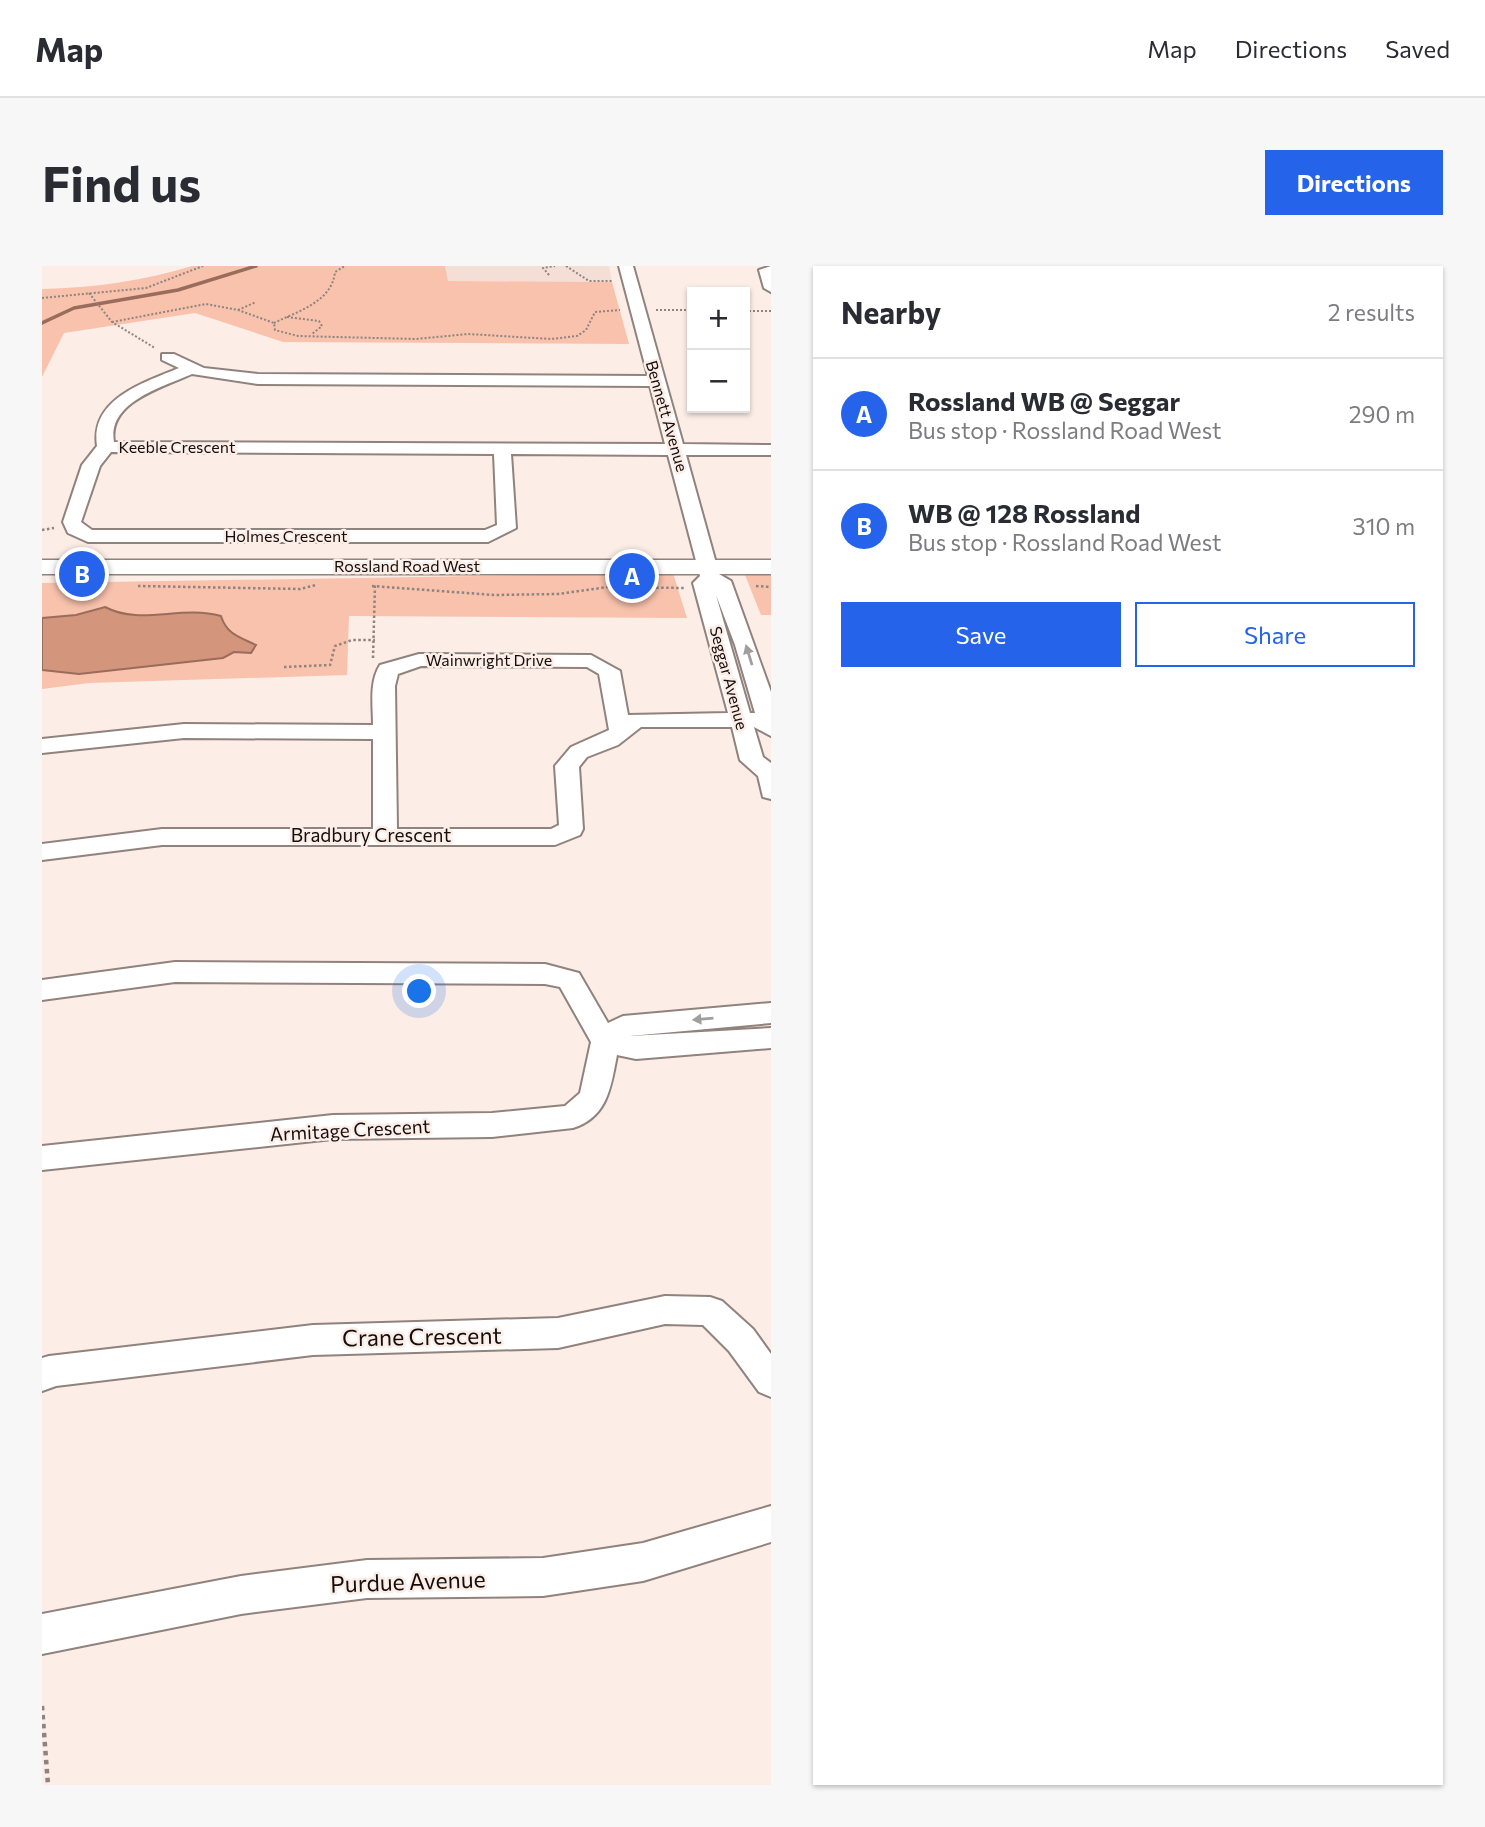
<!DOCTYPE html>
<meta charset="utf-8">
<style>
:root{--surface:#fff;--page:#f7f7f7;--text:#2b2b33;--muted:#7c7c81;--line:#e1e1e2;--accent:#2563eb}
body{margin:0;font-family:Commissioner,sans-serif;background:var(--page);color:var(--text)}
.controls{position:absolute;right:21px;top:21px;display:grid;overflow:hidden;border-radius:0px;box-shadow:0 2px 5px #0004}
.controls button{width:63px;height:63px;display:grid;place-items:center;padding:0;border:0;border-bottom:2px solid var(--line);background:var(--surface);color:var(--text);font:35px sans-serif}
.you{position:absolute;left:378px;top:726px;width:24px;height:24px;margin:-18px;border:5px solid #fff;border-radius:50%;background:#1a73e8;box-shadow:0 0 0 10px #1a73e833}
.badge{display:grid;place-items:center;width:46px;height:46px;border-radius:50%;background:var(--accent);color:#fff;font-size:23px;font-weight:700}
.pin{position:absolute;translate:-50% -50%;border:4px solid #fff;box-shadow:0 2px 7px #0006}
.list{margin:0;padding:0;list-style:none}
h2{display:flex;justify-content:space-between;align-items:center;height:91px;margin:0;padding:0 28px;font-size:30px}
h2 small{font-size:23px;font-weight:400;color:var(--muted)}
.list li{display:grid;grid-template-columns:46px 1fr auto;gap:21px;align-items:center;box-sizing:border-box;height:112px;padding:0 28px;border-top:2px solid var(--line)}
.list b{display:block;font-size:26px;white-space:nowrap}
.list p{margin:0;font-size:23px;white-space:nowrap;color:var(--muted)}
.list em{font-size:23px;font-style:normal;color:var(--muted)}
.actions{display:flex;gap:14px;padding:21px 28px}
.actions a{flex:1;padding:16px 0;border:2px solid var(--accent);border-radius:0px;text-align:center;font-size:24px;color:var(--accent)}
.actions .main{background:var(--accent);color:#fff}
.map{position:relative;flex:none;width:729px;height:1519px;overflow:hidden;border-radius:0px}
header{display:flex;align-items:center;gap:42px;box-sizing:border-box;height:98px;padding:0 35px;background:var(--surface);border-bottom:2px solid var(--line)}
header strong{font-size:33px}
nav{display:flex;gap:38px;margin-inline-start:auto;font-size:24px}
.intro{display:flex;align-items:center;justify-content:space-between;box-sizing:border-box;height:168px;padding:0 42px}
h1{margin:0;font-size:49px}
.button{padding:18px 32px;border-radius:0px;background:var(--accent);color:#fff;font-size:24px;font-weight:700}
main{display:flex;gap:42px;padding:0 42px}
aside{flex:1;background:var(--surface);border-radius:0px;box-shadow:0 2px 5px #0004}
.map>svg:first-child{display:block}
.built{fill:#f5ded5}
.green{fill:#f9c2ad}
.water{fill:#d4957d;stroke:#9a6c5b;stroke-width:2}
.lines{fill:none;stroke-linecap:round;stroke-linejoin:round}
.stream{stroke:#9a6c5b;stroke-width:3.5}
.minor-casing{stroke:#90827d;stroke-width:4}
.major-casing{stroke:#90827d;stroke-width:3}
.path-far2{stroke:#8d837f;stroke-width:2;stroke-dasharray:2 2;stroke-linecap:butt}
.path-far1{stroke:#8d837f;stroke-width:2.5;stroke-dasharray:2.5 2.5;stroke-linecap:butt}
.path{stroke:#8d837f;stroke-width:4.5;stroke-dasharray:4.5 4.5;stroke-linecap:butt}
.minor{fill:#fff;fill-rule:evenodd}
.major{fill:#fff;fill-rule:evenodd}
.oneway{fill:#a19f9e}
.labels{text-anchor:middle;stroke-width:5;stroke-linejoin:round;paint-order:stroke}
.far-street-label{font-size:16px;fill:#130e0c;stroke:#fcede7}
.street-label{font-size:19px;fill:#130e0c;stroke:#fcede7}
.near-street-label{font-size:23px;fill:#130e0c;stroke:#fcede7}
</style>
<header>
<strong>Map</strong>
<nav><a>Map</a><a>Directions</a><a>Saved</a></nav>
</header>
<div class="intro"><h1>Find us</h1><a class="button">Directions</a></div>
<main>
<div class="map">
<svg width="729" height="1519" viewBox="0 0 729 1519">
<rect width="100%" height="100%" fill="#fcede7"/>
<polygon class="built" points="403,0 567,0 570,16 405,15"/>
<g class="green">
<path d="M150 0H403L406 15 570 16 587 78 241 76 153 47 22 67 0 111V23C52 22 101 15 150 0Z"/>
<polygon points="631,307 645,352 307,350 305,409 47,417 0,423 0,317"/>
<polygon points="703,309 729,309 729,349 719,349"/>
</g>
<path class="water" d="M63 341C99 360 138 339 179 350 185 369 198 371 214 379L209 387 192 386 181 392 37 408 0 404V352L34 349Z"/>
<g class="lines">
<polyline class="stream" points="0,57 32,42 136,24 214,0"/>
<defs>
<g id="minor">
<path d="M577 0H591L641 178 729 179V189H644L677 308 689 315 729 426V470L712 461 721 491 729 497V533L721 531 716 510 698 494 690 461H599L576 479 545 491 537 501 541 563 538 569 513 579H120L0 594V578L120 563H331V473L142 472 0 487V473L142 458 331 459C331 440 327 416 338 399L377 388 549 389 578 405 586 449 686 447 651 317 658 310 626 189 469 188 474 262 446 276H46L26 267 21 256 40 199 55 180C48 133 101 117 137 102L120 94V88H132L162 102 216 108 606 110ZM150 108 216 118 608 120 623 178 72 176C65 136 121 121 150 108ZM69 186 452 188 455 259 443 264H50L39 256 58 200ZM674 329 693 379 713 447H708ZM379 400 545 401 557 408 567 464 529 481 513 500 517 559 509 563H355L353 420 356 408Z"/>
<polygon points="729,0 729,26 722,22 717,4"/>
<path d="M133 696 503 698 537 707 566 757 581 750 729 737V757L588 770 729 762V782L594 793 575 789C569 820 566 851 531 862L450 871 291 873 0 904V880L291 849 450 847 523 840 538 827 549 776 518 721 503 718 133 716 0 734V714Z"/>
<polygon points="623,1030 668,1031 680,1035 711,1063 729,1088 729,1131 717,1126 687,1085 661,1059 623,1058 516,1082 271,1089 14,1120 0,1125 0,1092 7,1090 271,1059 516,1052"/>
<polygon points="729,1240 729,1276 601,1315 501,1330 325,1332 199,1348 0,1388 0,1348 199,1310 325,1294 501,1292 601,1277"/>
</g>
<rect id="major" x="0" y="294" width="729" height="14"/>
</defs>
<use href="#minor" class="minor-casing"/>
<use href="#major" class="major-casing"/>
<g class="path-far2">
<polyline points="524,0 547,15 571,15"/>
<polyline points="507,9 501,2 513,0"/>
<polyline points="47,27 70,56 113,82"/>
<polyline points="0,32 104,22 161,0"/>
<polyline points="196,44 214,36"/>
<polyline points="614,44 650,44"/>
<polyline points="703,45 729,45"/>
<polyline points="245,51 277,55 280,60 270,68"/>
<polyline points="70,56 164,38 196,44 232,57 233,64 256,70 374,73 426,68 509,73 535,70 544,64 553,46 578,44"/>
<path d="M232 57C256 45 290 36 293 6L303 0"/>
</g>
<g class="path-far1">
<polyline points="0,264 12,262"/>
<polyline points="96,320 258,323 274,319"/>
<polyline points="330,320 452,329 516,328 566,321 643,322"/>
<polyline points="714,320 729,321"/>
<polyline points="331,392 333,319"/>
<polyline points="242,401 288,399 293,380 310,374 333,374"/>
</g>
<polyline class="path" points="0,1440 6,1519"/>
<use href="#minor" class="minor"/>
<use href="#major" class="major"/>
</g>
<defs><path id="oneway-solid" d="M-6-.8H1V-3.2L6.5 0L1 3.2V.8H-6Z" transform="scale(1.75)"/></defs>
<g class="oneway">
<use href="#oneway-solid" transform="translate(707 389) rotate(-107)"/>
<use href="#oneway-solid" transform="translate(661 753) rotate(175)"/>
</g>
<g class="labels">
<g class="far-street-label">
<text transform="translate(625 150) rotate(74)" y="6">Bennett Avenue</text>
<text x="135" y="187">Keeble Crescent</text>
<text x="244" y="276">Holmes Crescent</text>
<text x="365" y="306">Rossland Road West</text>
<text x="447" y="400">Wainwright Drive</text>
<text transform="translate(687 412) rotate(75)" y="6">Seggar Avenue</text>
</g>
<g class="street-label">
<text x="329" y="576">Bradbury Crescent</text>
<text transform="translate(308 864) rotate(-3)" y="7">Armitage Crescent</text>
</g>
<g class="near-street-label">
<text transform="translate(380 1071) rotate(-1)" y="8">Crane Crescent</text>
<text transform="translate(366 1316) rotate(-2)" y="8">Purdue Avenue</text>
</g>
</g>
</svg>
<div class="controls">
<button>+</button>
<button>−</button>
</div>
<div class="you"></div>
<div class="pin badge" style="left:590px;top:310px">A</div>
<div class="pin badge" style="left:40px;top:308px">B</div>
</div>
<aside>
<h2>Nearby<small>2 results</small></h2>
<ul class="list">
<li><span class="badge">A</span><div><b>Rossland WB @ Seggar</b><p>Bus stop · Rossland Road West</p></div><em>290 m</em></li>
<li><span class="badge">B</span><div><b>WB @ 128 Rossland</b><p>Bus stop · Rossland Road West</p></div><em>310 m</em></li>
</ul>
<div class="actions"><a class="main">Save</a><a>Share</a></div>
</aside>
</main>
